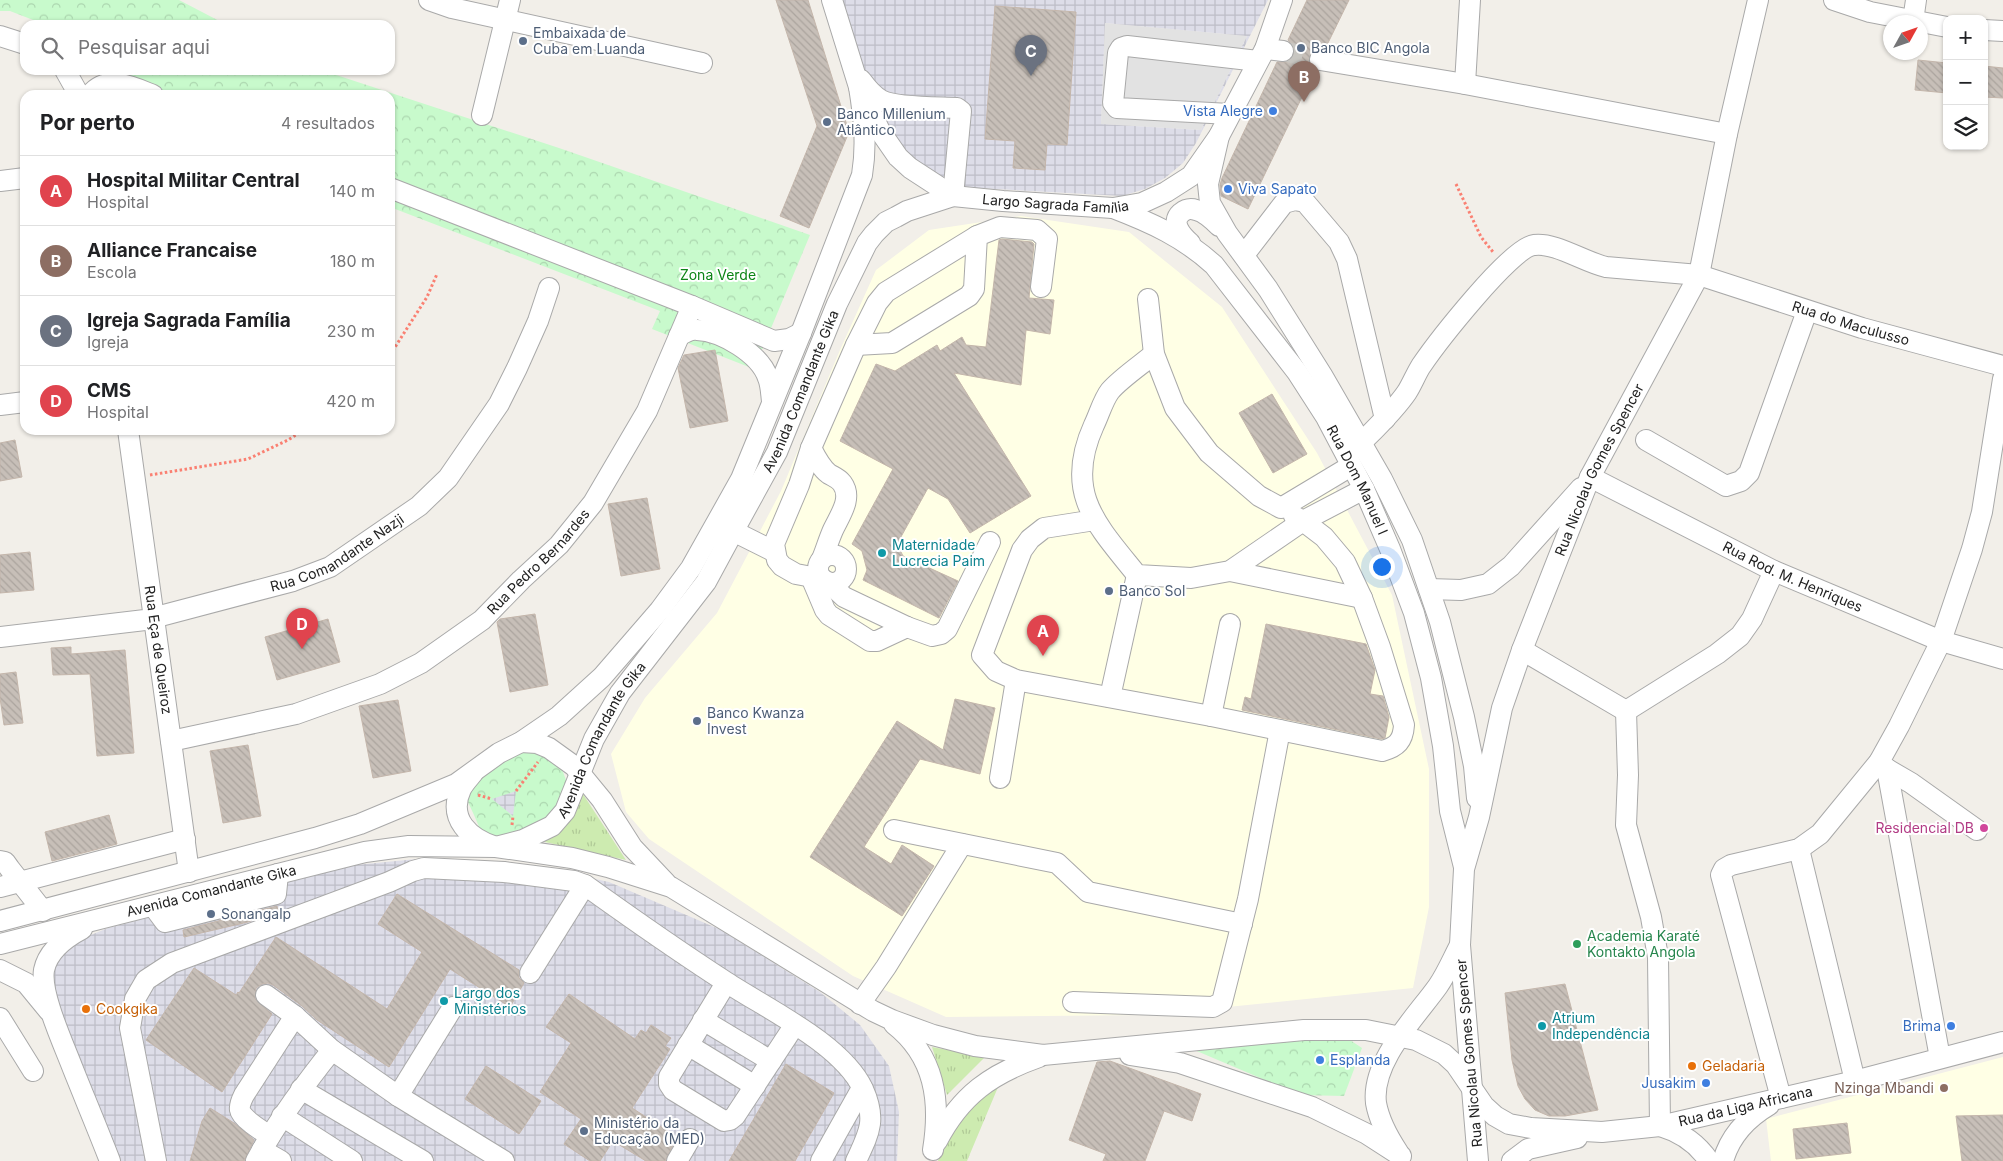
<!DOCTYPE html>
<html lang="pt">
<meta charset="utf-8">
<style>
:root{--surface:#fff;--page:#f6f6f6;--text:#202124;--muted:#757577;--line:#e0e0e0;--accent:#0f766e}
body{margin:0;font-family:Inter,sans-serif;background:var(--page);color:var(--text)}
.controls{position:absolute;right:15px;top:15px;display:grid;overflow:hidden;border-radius:10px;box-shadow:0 1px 4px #0004}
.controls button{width:45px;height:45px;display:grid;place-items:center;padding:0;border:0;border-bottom:1px solid var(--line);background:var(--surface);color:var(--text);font:25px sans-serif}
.compass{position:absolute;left:1883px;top:15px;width:45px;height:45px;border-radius:50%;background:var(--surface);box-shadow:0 1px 4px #0004;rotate:50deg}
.you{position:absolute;left:1381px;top:566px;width:18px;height:18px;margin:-12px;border:4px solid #fff;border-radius:50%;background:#1a73e8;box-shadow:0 0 0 8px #1a73e833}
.badge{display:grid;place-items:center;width:32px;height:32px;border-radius:50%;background:var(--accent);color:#fff;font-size:16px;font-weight:700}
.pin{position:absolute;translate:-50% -41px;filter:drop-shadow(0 1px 2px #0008)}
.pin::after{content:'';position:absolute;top:26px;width:18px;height:15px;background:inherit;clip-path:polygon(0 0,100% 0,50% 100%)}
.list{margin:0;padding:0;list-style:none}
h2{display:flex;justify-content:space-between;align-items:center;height:65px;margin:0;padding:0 20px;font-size:21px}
h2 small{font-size:16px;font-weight:400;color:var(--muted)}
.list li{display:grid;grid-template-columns:32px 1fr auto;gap:15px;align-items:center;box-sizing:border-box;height:70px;padding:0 20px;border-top:1px solid var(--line)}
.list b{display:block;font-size:19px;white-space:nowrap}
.list p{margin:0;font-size:16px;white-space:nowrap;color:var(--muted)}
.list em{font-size:16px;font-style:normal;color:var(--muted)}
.icon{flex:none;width:28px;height:28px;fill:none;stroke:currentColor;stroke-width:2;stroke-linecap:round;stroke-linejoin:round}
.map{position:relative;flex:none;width:2003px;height:1161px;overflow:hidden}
.search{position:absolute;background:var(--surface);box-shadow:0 1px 4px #0004;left:20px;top:20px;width:375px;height:55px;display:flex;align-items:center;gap:12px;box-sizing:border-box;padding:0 18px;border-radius:15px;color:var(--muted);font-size:19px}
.panel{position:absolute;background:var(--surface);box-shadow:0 1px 4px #0004;left:20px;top:90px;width:375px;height:345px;border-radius:15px}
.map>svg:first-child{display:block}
.education{fill:#ffffe5}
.grass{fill:url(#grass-tufts)}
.park{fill:url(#park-crowns)}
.parking{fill:#e2e2e2}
.plaza{fill:url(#plaza-grid);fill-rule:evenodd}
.building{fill:url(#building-back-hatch);stroke:#c4b6ab}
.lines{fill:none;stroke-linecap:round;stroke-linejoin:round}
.minor-tunnel{stroke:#c8c6c1;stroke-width:20;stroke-dasharray:20 10;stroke-linecap:butt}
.minor-casing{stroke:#a9a9a9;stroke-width:22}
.path{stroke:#fa8072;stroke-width:3;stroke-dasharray:2.5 2.5;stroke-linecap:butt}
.minor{stroke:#fff;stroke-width:20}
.service-dot{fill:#5c6f8a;stroke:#fff;stroke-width:2}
.shop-dot{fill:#3f7fe0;stroke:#fff;stroke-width:2}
.culture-dot{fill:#0f9aa8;stroke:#fff;stroke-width:2}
.hotel-dot{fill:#d1479c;stroke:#fff;stroke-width:2}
.leisure-dot{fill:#2e9e5b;stroke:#fff;stroke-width:2}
.food-dot{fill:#e8710a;stroke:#fff;stroke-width:2}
.education-dot{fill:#8d6e63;stroke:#fff;stroke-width:2}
.labels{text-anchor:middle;stroke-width:4;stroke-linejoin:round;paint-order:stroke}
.service-label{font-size:14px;fill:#4e5e75;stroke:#fff;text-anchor:start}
.shop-label{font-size:14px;fill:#366cbe;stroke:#fff;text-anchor:end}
.street-label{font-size:14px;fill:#222;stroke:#fff}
.park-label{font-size:14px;fill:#0c8416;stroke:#fff}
.culture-label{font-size:14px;fill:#0d838f;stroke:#fff;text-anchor:start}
.hotel-label{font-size:14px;fill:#b23c85;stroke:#fff;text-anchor:end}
.leisure-label{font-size:14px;fill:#27864d;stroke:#fff;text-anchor:start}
.food-label{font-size:14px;fill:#c56008;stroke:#fff;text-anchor:start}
.education-label{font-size:14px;fill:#785e54;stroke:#fff;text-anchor:end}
</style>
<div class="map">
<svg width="2003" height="1161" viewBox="0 0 2003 1161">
<defs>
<pattern id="grass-tufts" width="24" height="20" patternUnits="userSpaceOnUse" patternTransform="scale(1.25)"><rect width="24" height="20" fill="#cdebb0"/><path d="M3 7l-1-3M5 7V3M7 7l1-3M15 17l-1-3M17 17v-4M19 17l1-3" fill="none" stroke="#b0c997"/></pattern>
<pattern id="park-crowns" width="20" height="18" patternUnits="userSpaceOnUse" patternTransform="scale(1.25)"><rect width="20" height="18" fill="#c8facc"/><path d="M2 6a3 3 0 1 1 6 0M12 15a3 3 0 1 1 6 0" fill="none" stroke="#acd6af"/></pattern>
<pattern id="plaza-grid" width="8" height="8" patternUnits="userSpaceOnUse" patternTransform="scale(1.25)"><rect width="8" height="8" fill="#dddde8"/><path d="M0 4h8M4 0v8" fill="none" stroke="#bdbdc7"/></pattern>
<pattern id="building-back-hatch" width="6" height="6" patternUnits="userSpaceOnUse" patternTransform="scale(1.25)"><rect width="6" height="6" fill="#c7bfb8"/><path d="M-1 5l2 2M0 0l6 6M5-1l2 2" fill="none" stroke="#aba49e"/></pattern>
</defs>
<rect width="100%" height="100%" fill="#f2efe9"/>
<g class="education">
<polygon points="1021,216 1129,232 1222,307 1317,453 1392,595 1429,769 1429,907 1413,988 1149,1015 946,1017 853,976 649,839 626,812 611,754 645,698 717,613 781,491 840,350 876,270 929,230"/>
<polygon points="2003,1057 2003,1161 1771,1161 1766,1119"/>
</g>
<g class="grass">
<polygon points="579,788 626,860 536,840"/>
<polygon points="932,1047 985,1057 947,1095"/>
<path d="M1001 1080 967 1161H938C951 1127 976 1104 1001 1080Z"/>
</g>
<g class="park">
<polygon points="0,0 179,0 227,25 46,25 10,11 0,11"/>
<polygon points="102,70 321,70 559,148 810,235 754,369 652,329 660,311 390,207 390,95 121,95 118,94"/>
<path d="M520 745C553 757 559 754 569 790L553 822 496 838 480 829 474 815 467 800 472 780Z"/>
<polygon points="1345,1032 1350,1040 1362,1048 1344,1096 1300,1095 1192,1049"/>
</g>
<polygon class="parking" points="1105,23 1247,36 1201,130 1101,124"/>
<g class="plaza">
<path d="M839 0H1268L1196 143 1183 163 1165 178 1145 189 1122 196 959 187 935 181 883 129ZM995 6 1076 12 1067 145 1047 144 1044 170 1013 168 1015 141 985 139ZM1105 23 1247 36 1201 130 1101 124Z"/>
<polygon points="516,791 513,816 492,799"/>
<polygon points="417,859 544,868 609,882 719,929 820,992 860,1025 889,1066 899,1112 897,1161 120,1161 58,1011 51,982 57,960 71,943 108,928 355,865"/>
</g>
<g class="building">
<polygon points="776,0 808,0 849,132 809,228 780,216 817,126"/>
<polygon points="1307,0 1349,0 1325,49 1316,49 1311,53 1309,64 1315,70 1248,209 1221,196 1220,185 1222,178 1277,62 1287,62 1293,58 1294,47 1288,40"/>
<polygon points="995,6 1076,12 1067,145 1047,144 1045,170 1013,168 1015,141 985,139"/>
<polygon points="1918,60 1947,63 1947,93 1915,90"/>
<polygon points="1984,66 2003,68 2003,98 1984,97"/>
<polygon points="1002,239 1032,242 1034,244 1029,298 1054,300 1050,334 1026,330 1021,385 954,373 1031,496 970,533 948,499 928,488 897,544 903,556 958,581 939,618 863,580 867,570 862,551 852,544 893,469 840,441 876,364 895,371 937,345 940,351 962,337 966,345 986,347 999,240"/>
<polygon points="715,350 728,421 690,428 678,368 684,355"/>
<polygon points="1272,394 1307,454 1273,473 1239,413"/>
<polygon points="15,440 22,477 0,481 0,443"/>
<polygon points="647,498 660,569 621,576 608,504"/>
<polygon points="30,552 34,590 0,593 0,555"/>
<polygon points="535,614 548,685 510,692 497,622 500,619"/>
<polygon points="328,619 340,662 277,680 265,637"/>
<polygon points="1266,624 1366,644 1375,670 1370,694 1383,696 1389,717 1385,738 1381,739 1242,710 1245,697 1251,699"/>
<polygon points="71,647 71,654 125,650 134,753 97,756 90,674 53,675 51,648"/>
<polygon points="16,672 23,723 4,725 0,698 0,674"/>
<polygon points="955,699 995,708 980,774 920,759 864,847 891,864 902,845 934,866 902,916 810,857 897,721 943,750"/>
<polygon points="398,700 411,771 373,778 359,706"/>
<polygon points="248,745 261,816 223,823 210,751"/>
<polygon points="109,815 117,844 52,861 45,832"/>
<polygon points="397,894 519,970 519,978 524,983 510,1007 450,969 389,1067 317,1020 302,1006 273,985 268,983 262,984 256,988 255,999 272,1014 222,1092 146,1040 194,968 236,995 238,992 239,993 276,937 387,1009 422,952 378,924"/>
<polygon points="277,906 278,911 248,922 184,937 183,930"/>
<polygon points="1565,984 1598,1110 1565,1116 1549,1116 1535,1110 1525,1099 1518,1086 1512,1060 1505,993"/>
<polygon points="569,994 635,1039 641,1030 646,1033 651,1025 671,1038 665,1046 670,1049 632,1108 677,1137 665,1161 646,1161 613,1141 600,1161 590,1161 564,1144 581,1119 540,1092 571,1043 546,1027"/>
<polygon points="1110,1061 1201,1094 1192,1121 1164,1111 1145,1161 1103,1161 1106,1154 1069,1140 1097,1062"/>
<polygon points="786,1064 834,1093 795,1161 729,1161"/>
<polygon points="486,1066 541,1101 519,1134 465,1099"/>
<polygon points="210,1108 234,1123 254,1140 244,1161 190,1161 202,1121"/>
<polygon points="2003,1115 2003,1161 1962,1161 1956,1116"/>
<polygon points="1847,1123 1851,1153 1796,1159 1793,1129"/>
</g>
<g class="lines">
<polyline class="minor-tunnel" points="1283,51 1320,60"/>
<defs>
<g id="minor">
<polyline points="429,0 452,8 702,63"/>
<path id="s1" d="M832 0 859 87 880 131 898 157 910 168 953 196 1003 201 1113 208 1142 203 1166 192 1191 176 1219 136 1265 49 1282 0"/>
<polyline points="1834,0 1870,12 1947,27"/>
<polyline points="1913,21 1916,0"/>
<polyline points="1984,30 2003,31"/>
<polyline points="0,36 25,44"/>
<polyline points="1265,49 1283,51"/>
<polyline points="1320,60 1465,84 1727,134"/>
<polyline points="65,70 79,95"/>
<path d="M861 80C867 88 872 95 881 100 896 108 938 107 957 108L961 111 953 196"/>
<polyline points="1465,84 1470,0"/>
<path d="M90 95C107 74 133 87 153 95"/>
<polyline points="1230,114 1117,108 1113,103 1118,53 1121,48 1127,46 1258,61"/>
<polyline points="482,115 510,0"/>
<polyline points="1219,136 1208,184 1210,203 1227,233 1268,289 1322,375 1382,479 1412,540 1440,622 1464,717 1474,766 1477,798"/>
<polyline points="0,181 25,178"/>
<polyline points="390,188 692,306 774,341 789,339 801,333"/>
<path id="s2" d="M1113 208C1152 223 1183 237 1214 265L1297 372 1326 417 1364 489 1390 549 1414 613 1431 678 1443 746 1450 811 1464 867"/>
<path d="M1190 243C1182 236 1170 223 1181 213 1186 209 1190 208 1196 210 1205 212 1213 220 1219 226"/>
<polyline points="1244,255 1284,203 1295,200 1305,202 1339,242 1347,259 1385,419"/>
<polyline points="1148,299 1154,354 1175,408 1209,453 1259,496 1281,508 1351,466"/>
<path d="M679 336C684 333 691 329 697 330 722 331 760 354 768 378 771 385 771 394 772 401"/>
<polyline points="856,345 892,343 969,296 974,289 977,236 1000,227 1037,230 1047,239 1041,287"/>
<polyline points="0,405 25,402"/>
<path id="s3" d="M128 430 189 872"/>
<polyline points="1646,440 1726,486 1741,481 1749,473 1807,311"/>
<path id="s4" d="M1361 443C1377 427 1394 411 1407 392 1412 384 1416 374 1421 366 1436 344 1511 247 1534 245 1555 242 1584 262 1606 267L1699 275 1862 328 2003 366"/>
<path d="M811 448C816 458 821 468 829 474 834 477 838 478 842 483 853 498 840 515 833 530 829 539 826 549 822 559"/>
<path id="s5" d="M1590 477 1774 571 1941 641 2003 659"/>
<polyline points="1294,516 1303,521 1364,489"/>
<path d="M1095 520 1044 528 1030 539 1022 550 982 655 996 671 1016 680 1211 716 1382 751C1397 747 1403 741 1404 725L1380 647 1362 598 1345 562 1324 537 1303 521 1230 571 1191 578 1137 575C1097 525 1063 493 1094 425 1099 415 1103 400 1110 391 1120 379 1142 364 1154 354"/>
<polyline points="723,526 775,552"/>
<circle cx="832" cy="569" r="14"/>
<polyline points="1230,571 1362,598"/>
<polyline points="811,577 825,610 829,615 870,641 877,641 907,627"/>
<polyline points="823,579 796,574 782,566 777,560 774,544 799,485 811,448 856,345 877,303 886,292 977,236"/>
<polyline points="828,582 844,597 907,627 932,636 941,634 947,629 990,542"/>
<polyline points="1429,589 1461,590 1488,584 1511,566 1581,488"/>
<path id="s6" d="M0 637 145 620 293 581 330 567 419 506 448 478 499 404 517 368 538 321 549 288"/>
<polyline points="1522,650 1626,711"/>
<polyline points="1110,697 1137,575"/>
<polyline points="1626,711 1628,775 1626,825 1651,917 1658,957 1660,1126"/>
<polyline points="1626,711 1717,654 1740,636 1752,619 1774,571"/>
<polyline points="1211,716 1230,624"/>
<path id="s7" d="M171 741 296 714 380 684 421 663 482 620 521 580 559 545 593 503 647 411 692 306"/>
<polyline points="521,742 537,743 549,748 574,766 602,800 632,847 666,883"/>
<polyline points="1879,762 1887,769 1940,1058"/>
<polyline points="1887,769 1911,783 1977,830"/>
<path id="s8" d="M473 773C469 778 464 783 461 789 447 819 470 839 496 847L572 858 608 867 671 887 873 1011 892 1020 933 1035 975 1046 1043 1055 1304 1030H1366L1416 1040 1444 1054 1456 1065 1484 1106 1495 1116 1509 1124 1531 1128 1602 1132 1660 1126 1855 1081 2003 1042"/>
<polyline points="1000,778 1016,680"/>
<polyline points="894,830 1057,863 1088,892 1242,924"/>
<polyline points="1799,849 1855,1081"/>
<polyline points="0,861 5,862 10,869 43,911"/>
<polyline points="0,887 185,839"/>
<polyline points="153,906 165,922 276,894 278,874"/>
<path d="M0 921 315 838 360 824 456 784 499 753 521 742 559 716 602 677 660 610 691 568 741 479 801 333 862 175C867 145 864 118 859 87"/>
<path d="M82 929C65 938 48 951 44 970 40 994 64 1045 73 1069 85 1099 98 1130 110 1161"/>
<path id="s9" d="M0 944 365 852 409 846 496 847 523 840 552 826 565 811 594 739 620 693 706 582 733 532 777 452 837 304 867 243 874 234 886 222 896 217 907 211 953 196"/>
<polyline points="0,970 26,983 49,1011"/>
<polyline points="530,973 585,885"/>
<polyline points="726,983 669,1077 669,1084 673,1090 724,1121 730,1120 735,1116 794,1026"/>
<polyline points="266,995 295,1016 332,1050 398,1096 504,1161"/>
<polyline points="1073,1002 1213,1007 1222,1002 1248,899 1280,730"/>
<polyline points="860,1004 886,967 962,844"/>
<polyline points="0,1018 33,1071"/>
<polyline points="703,1020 771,1061"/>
<path d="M894 1024C935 1056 941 1101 933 1150"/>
<polyline points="688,1045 755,1086"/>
<polyline points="1130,1055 1180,1063 1312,1107 1367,1134 1401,1156"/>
<polyline points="301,1089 423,1161"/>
<polyline points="398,1096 453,1007"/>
<polyline points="1781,1098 1721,875 1724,869 1731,865 1799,849 1820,834 1879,762 1899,726 1941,641 1972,549 1982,512 2003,379"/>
<polyline points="282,1116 352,1161"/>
<path d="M1660 1126C1680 1132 1697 1143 1709 1161"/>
<path d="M270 1136C262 1131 241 1118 240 1110 239 1105 242 1099 244 1095L295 1016"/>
<path d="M937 1141C961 1095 991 1074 1039 1057"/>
<polyline points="262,1150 281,1161"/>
<path d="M1398 1152C1388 1137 1379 1120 1376 1103 1371 1061 1416 1017 1438 986 1447 973 1453 958 1460 945"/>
<path d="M156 1161 130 1028 135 999 146 980 172 963 389 882 413 871 424 868 504 872 574 881 585 885C631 918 678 951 726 982 767 1009 842 1044 863 1089 877 1120 869 1133 856 1161"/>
<path d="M256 1161C277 1121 304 1085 332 1050"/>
<polyline points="677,1161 690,1139"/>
<polyline points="821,1161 862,1088"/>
<path id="s10" d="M1478 1161 1460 945 1464 869 1479 817 1502 708 1522 650 1590 477 1699 275 1727 134 1758 0"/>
<polyline points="1512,1161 1528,1149 1577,1138"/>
<path d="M1723 1161C1730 1136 1747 1118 1769 1105"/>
</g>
</defs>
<use href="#minor" class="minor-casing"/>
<g class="path">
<polyline points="1456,184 1481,237 1493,252"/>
<polyline points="390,355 427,297 437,274"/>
<polyline points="150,475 248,459 288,440 304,430"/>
<polyline points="516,791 538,762"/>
<polyline points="478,795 492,799"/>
<polyline points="512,825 513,816"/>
</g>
<use href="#minor" class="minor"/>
</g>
<g class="service-dot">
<circle cx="523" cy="41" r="5"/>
<circle cx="1301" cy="48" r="5"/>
<circle cx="827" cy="122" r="5"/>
<circle cx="1109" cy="591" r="5"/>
<circle cx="697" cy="721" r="5"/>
<circle cx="211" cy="914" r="5"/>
<circle cx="584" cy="1131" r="5"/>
</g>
<g class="shop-dot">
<circle cx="1273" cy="111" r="5"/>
<circle cx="1228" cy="189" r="5"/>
<circle cx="1951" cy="1026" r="5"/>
<circle cx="1320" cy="1060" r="5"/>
<circle cx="1706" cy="1083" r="5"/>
</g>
<g class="culture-dot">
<circle cx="882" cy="553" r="5"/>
<circle cx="444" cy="1001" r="5"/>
<circle cx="1542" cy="1026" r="5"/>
</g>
<circle class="hotel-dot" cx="1984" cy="828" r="5"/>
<circle class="leisure-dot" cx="1577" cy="944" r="5"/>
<g class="food-dot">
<circle cx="86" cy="1009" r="5"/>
<circle cx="1692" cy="1066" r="5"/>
</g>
<circle class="education-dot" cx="1944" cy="1088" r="5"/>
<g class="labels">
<g class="service-label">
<text x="533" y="38">Embaixada de<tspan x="533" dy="16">Cuba em Luanda</tspan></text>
<text x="1311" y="53">Banco BIC Angola</text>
<text x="837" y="119">Banco Millenium<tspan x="837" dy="16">Atlântico</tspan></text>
<text x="1119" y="596">Banco Sol</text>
<text x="707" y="718">Banco Kwanza<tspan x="707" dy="16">Invest</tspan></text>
<text x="221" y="919">Sonangalp</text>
<text x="594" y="1128">Ministério da<tspan x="594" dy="16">Educação (MED)</tspan></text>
</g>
<g class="shop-label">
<text x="1263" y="116">Vista Alegre</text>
<text x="1238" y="194" text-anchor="start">Viva Sapato</text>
<text x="1941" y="1031">Brima</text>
<text x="1330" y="1065" text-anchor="start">Esplanda</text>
<text x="1696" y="1088">Jusakim</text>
</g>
<g class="street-label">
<text dy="5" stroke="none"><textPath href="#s1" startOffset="342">Largo Sagrada Familia</textPath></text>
<text dy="5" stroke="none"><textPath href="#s4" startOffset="594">Rua do Maculusso</textPath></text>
<text dy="5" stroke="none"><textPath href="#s9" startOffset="1072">Avenida Comandante Gika</textPath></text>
<text dy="5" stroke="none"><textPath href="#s10" startOffset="716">Rua Nicolau Gomes Spencer</textPath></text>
<text dy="5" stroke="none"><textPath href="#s2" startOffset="376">Rua Dom Manuel I</textPath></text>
<text dy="5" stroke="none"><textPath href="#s6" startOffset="351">Rua Comandante Nazji</textPath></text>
<text dy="5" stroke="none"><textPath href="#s7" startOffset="419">Rua Pedro Bernardes</textPath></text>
<text dy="5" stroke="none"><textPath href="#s5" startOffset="226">Rua Rod. M. Henriques</textPath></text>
<text dy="5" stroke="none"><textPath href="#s3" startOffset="222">Rua Eça de Queiroz</textPath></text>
<text dy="5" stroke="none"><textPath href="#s9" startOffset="668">Avenida Comandante Gika</textPath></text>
<text dy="5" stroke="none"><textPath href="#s9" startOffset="218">Avenida Comandante Gika</textPath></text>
<text transform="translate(1469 1053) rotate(-95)" y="5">Rua Nicolau Gomes Spencer</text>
<text dy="5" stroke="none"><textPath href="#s8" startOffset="1435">Rua da Liga Africana</textPath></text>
</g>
<g class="park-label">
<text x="718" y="280">Zona Verde</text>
</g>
<g class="culture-label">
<text x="892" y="550">Maternidade<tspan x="892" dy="16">Lucrecia Paim</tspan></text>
<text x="454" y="998">Largo dos<tspan x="454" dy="16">Ministérios</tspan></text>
<text x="1552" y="1023">Atrium<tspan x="1552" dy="16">Independência</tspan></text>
</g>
<g class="hotel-label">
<text x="1974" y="833">Residencial DB</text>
</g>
<g class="leisure-label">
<text x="1587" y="941">Academia Karaté<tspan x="1587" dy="16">Kontakto Angola</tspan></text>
</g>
<g class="food-label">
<text x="96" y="1014">Cookgika</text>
<text x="1702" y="1071">Geladaria</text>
</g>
<g class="education-label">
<text x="1934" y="1093">Nzinga Mbandi</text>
</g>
</g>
</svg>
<div class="controls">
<button>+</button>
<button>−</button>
<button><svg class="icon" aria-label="layers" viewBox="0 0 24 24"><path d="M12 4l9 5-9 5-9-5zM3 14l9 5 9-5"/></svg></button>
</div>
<svg class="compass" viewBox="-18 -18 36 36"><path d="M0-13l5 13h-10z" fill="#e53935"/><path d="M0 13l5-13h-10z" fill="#757577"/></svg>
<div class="you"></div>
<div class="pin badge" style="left:1043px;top:656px;background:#e0444e">A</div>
<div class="pin badge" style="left:1304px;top:102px;background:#8d6e63">B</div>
<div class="pin badge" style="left:1031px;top:76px;background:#6b7280">C</div>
<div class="pin badge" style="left:302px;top:649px;background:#e0444e">D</div>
<div class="search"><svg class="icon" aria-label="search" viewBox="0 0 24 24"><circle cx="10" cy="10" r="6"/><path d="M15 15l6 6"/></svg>Pesquisar aqui</div>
<section class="panel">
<h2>Por perto<small>4 resultados</small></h2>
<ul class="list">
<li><span class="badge" style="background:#e0444e">A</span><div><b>Hospital Militar Central</b><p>Hospital</p></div><em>140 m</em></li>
<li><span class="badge" style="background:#8d6e63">B</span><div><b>Alliance Francaise</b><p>Escola</p></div><em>180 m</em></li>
<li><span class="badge" style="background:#6b7280">C</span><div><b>Igreja Sagrada Família</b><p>Igreja</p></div><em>230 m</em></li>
<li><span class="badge" style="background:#e0444e">D</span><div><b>CMS</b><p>Hospital</p></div><em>420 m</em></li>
</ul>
</section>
</div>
